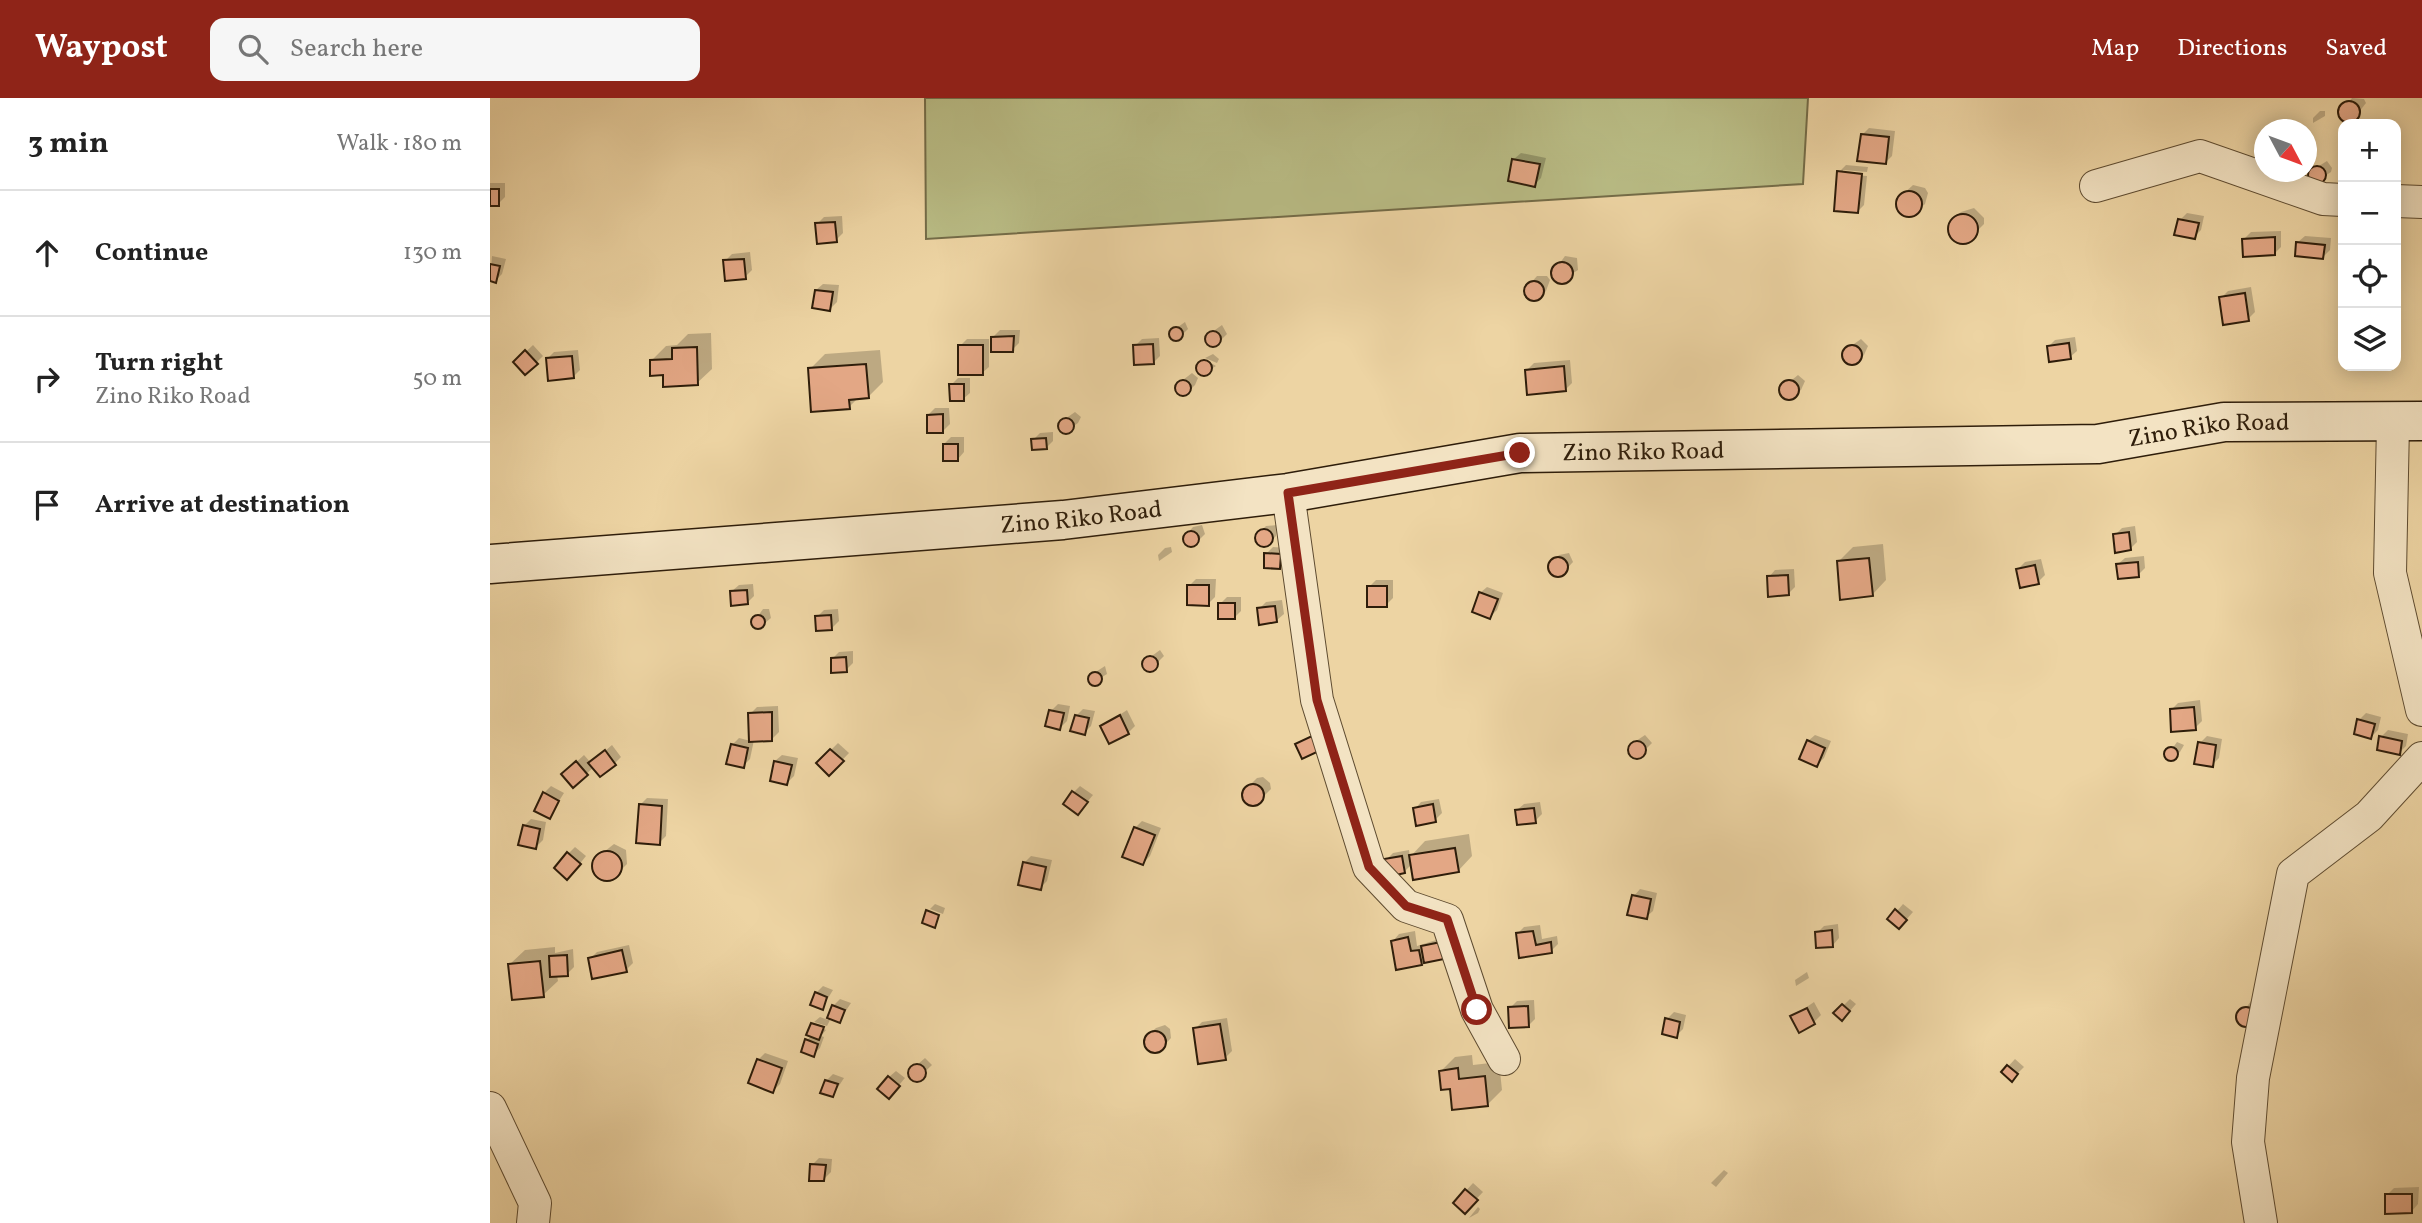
<!DOCTYPE html>
<meta charset="utf-8">
<style>
:root{--surface:#fff;--page:#f6f6f6;--text:#222;--muted:#767676;--line:#e0e0e0;--accent:#8f2418}
body{margin:0;font-family:Vollkorn,serif;background:var(--page);color:var(--text)}
.controls{position:absolute;right:21px;top:21px;display:grid;overflow:hidden;border-radius:14px;box-shadow:0 4px 18px #0003}
.controls button{width:63px;height:63px;display:grid;place-items:center;padding:0;border:0;border-bottom:2px solid var(--line);background:var(--surface);color:var(--text);font:35px sans-serif}
.compass{position:absolute;left:1764px;top:21px;width:63px;height:63px;border-radius:50%;background:var(--surface);box-shadow:0 4px 18px #0003;rotate:131deg}
.stop{position:absolute;width:21px;height:21px;margin:-16px;border:5px solid #8f2418;border-radius:50%;background:#fff}
.stop.end{background:#8f2418;border-color:#fff;box-shadow:0 2px 7px #0008}
.list{margin:0;padding:0;list-style:none}
h2{display:flex;justify-content:space-between;align-items:center;height:91px;margin:0;padding:0 28px;font-size:30px}
h2 small{font-size:23px;font-weight:400;color:var(--muted)}
.list li{display:grid;grid-template-columns:46px 1fr auto;gap:21px;align-items:center;box-sizing:border-box;height:126px;padding:0 28px;border-top:2px solid var(--line)}
.list b{display:block;font-size:26px;white-space:nowrap}
.list p{margin:0;font-size:23px;white-space:nowrap;color:var(--muted)}
.list em{font-size:23px;font-style:normal;color:var(--muted)}
.icon{flex:none;width:38px;height:38px;fill:none;stroke:currentColor;stroke-width:2;stroke-linecap:round;stroke-linejoin:round}
.map{position:relative;flex:none;width:1932px;height:1125px;overflow:hidden}
header{display:flex;align-items:center;gap:42px;box-sizing:border-box;height:98px;padding:0 35px;background:var(--accent);color:#fff}
header strong{font-size:33px}
nav{display:flex;gap:38px;margin-inline-start:auto;font-size:24px}
.search{width:490px;height:63px;background:var(--page);display:flex;align-items:center;gap:18px;box-sizing:border-box;padding:0 24px;border-radius:14px;color:var(--muted);font-size:26px}
main{display:flex}
aside{flex:1;background:var(--surface)}
.map>svg:first-child{display:block}
.green{fill:#b9bc85;stroke:#746c48;stroke-width:2}
.shadow{fill:#0003}
.building{fill:#e3a785;stroke:#2e1d0a;stroke-width:2}
.lines{fill:none;stroke-linecap:round;stroke-linejoin:round}
.street-casing{stroke:#5e4b30;stroke-width:34}
.secondary-casing{stroke:#2e1d0a;stroke-width:41}
.street{stroke:#f3e3c3;stroke-width:32}
.secondary{stroke:#f3e3c3;stroke-width:38}
.route{stroke:#8f2418;stroke-width:9}
.labels{text-anchor:middle;stroke-width:5;stroke-linejoin:round;paint-order:stroke}
.street-label{font-size:24px;fill:#2e1d0a;stroke:#f3e3c3}
</style>
<header>
<strong>Waypost</strong>
<div class="search"><svg class="icon" aria-label="search" viewBox="0 0 24 24"><circle cx="10" cy="10" r="6"/><path d="M15 15l6 6"/></svg>Search here</div>
<nav><a>Map</a><a>Directions</a><a>Saved</a></nav>
</header>
<main>
<aside>
<h2>3 min<small>Walk · 180 m</small></h2>
<ul class="list">
<li><svg class="icon" aria-label="ahead" viewBox="0 0 24 24"><path d="M12 20V5M6 11l6-6 6 6"/></svg><div><b>Continue</b></div><em>130 m</em></li>
<li><svg class="icon" aria-label="right" viewBox="0 0 24 24"><path d="M7 20v-9h11M14 6l5 5-5 5"/></svg><div><b>Turn right</b><p>Zino Riko Road</p></div><em>50 m</em></li>
<li><svg class="icon" aria-label="arrive" viewBox="0 0 24 24"><path d="M6 21V4h12l-3 4 3 4H6"/></svg><div><b>Arrive at destination</b></div></li>
</ul>
</aside>
<div class="map">
<svg width="1932" height="1125" viewBox="0 0 1932 1125">
<rect width="100%" height="100%" fill="#edd4a3"/>
<filter id="stains"><feTurbulence type="fractalNoise" baseFrequency=".00286" numOctaves="4"/><feColorMatrix values="0 0 0 0 .2 0 0 0 0 .09 0 0 0 0 .02 0 0 0 .5 -.17"/></filter>
<radialGradient id="worn" r=".72"><stop offset=".6" stop-color="#630" stop-opacity="0"/><stop offset="1" stop-color="#630" stop-opacity=".3"/></radialGradient>
<polygon class="green" points="435,0 1318,0 1313,86 436,141"/>
<g class="shadow">
<polygon points="1862,0 1874,1 1876,5 1862,23 1856,23 1850,15"/>
<polygon points="1830,13 1835,13 1835,18 1823,25 1823,20"/>
<polygon points="1379,30 1405,33 1402,58 1395,65 1372,37"/>
<polygon points="1031,55 1056,60 1051,80 1044,87 1024,61"/>
<polygon points="1837,63 1842,70 1841,74 1825,84 1820,77 1821,73"/>
<polygon points="1356,67 1378,69 1377,74 1353,72 1353,76 1377,78 1374,107 1367,114 1349,74"/>
<polygon points="0,85 15,85 15,99 8,106 0,106"/>
<polygon points="1423,87 1435,90 1438,95 1435,106 1422,117 1411,114 1408,109 1411,98"/>
<polygon points="1484,110 1494,120 1494,126 1476,144 1463,141 1460,135 1463,121 1471,114"/>
<polygon points="1697,115 1714,118 1711,132 1704,139 1690,122"/>
<polygon points="352,118 353,135 346,142 327,126 334,119"/>
<polygon points="1791,133 1791,149 1784,156 1754,141 1761,134"/>
<polygon points="1815,138 1841,140 1840,152 1833,159 1808,144"/>
<polygon points="260,154 262,172 255,179 235,163 242,156"/>
<polygon points="2,158 16,161 12,176 5,183 0,182"/>
<polygon points="1075,158 1087,160 1088,172 1069,184 1062,176"/>
<polygon points="1906,158 1910,162 1906,175"/>
<polygon points="1047,178 1057,178 1060,182 1056,193 1049,200 1039,200 1036,196 1040,186"/>
<polygon points="333,186 349,187 347,204 340,211 326,192"/>
<polygon points="1761,189 1765,214 1758,221 1731,200 1738,193"/>
<polygon points="695,224 698,231 691,238 683,240 681,234"/>
<polygon points="732,227 737,236 726,247 720,247 718,237"/>
<polygon points="510,232 530,232 529,245 522,252 503,239"/>
<polygon points="221,235 222,271 207,285 175,275 162,262 176,248 187,247 198,236"/>
<polygon points="1585,239 1587,253 1580,259 1558,249 1565,242"/>
<polygon points="669,240 670,258 663,265 645,248 652,241"/>
<polygon points="477,241 499,241 499,269 492,275 470,248"/>
<polygon points="1371,241 1378,248 1374,257 1367,264 1356,263 1354,253"/>
<polygon points="43,247 53,258 36,275 25,264"/>
<polygon points="88,252 90,272 83,279 57,261 64,254"/>
<polygon points="390,252 393,284 378,299 369,299 359,309 320,271 335,256"/>
<polygon points="723,256 729,261 727,265 715,260"/>
<polygon points="714,261 726,268 713,276 710,265"/>
<polygon points="1080,262 1082,285 1075,292 1037,272 1044,265"/>
<polygon points="702,275 708,280 705,287 698,294 688,293 689,285"/>
<polygon points="1308,277 1315,283 1311,292 1299,300 1291,294 1292,290"/>
<polygon points="468,280 480,280 480,295 473,301 461,287"/>
<polygon points="445,310 459,310 460,326 453,333 438,317"/>
<polygon points="585,314 591,319 588,325 575,334 572,323"/>
<polygon points="563,334 563,343 556,350 543,342 550,335"/>
<polygon points="461,339 474,339 474,354 468,361 454,346"/>
<polygon points="712,427 715,436 704,447 698,446 696,437 703,429"/>
<polygon points="787,427 786,438 779,445 769,444 769,435 776,428"/>
<polygon points="1645,428 1647,444 1640,451 1625,437 1632,430"/>
<polygon points="1393,446 1396,482 1382,497 1348,464 1363,449"/>
<polygon points="681,449 682,454 669,463 668,457 675,450"/>
<polygon points="783,449 797,450 797,462 790,469 776,456"/>
<polygon points="1079,455 1083,464 1071,477 1063,476 1060,473 1062,465 1069,457"/>
<polygon points="1654,458 1655,470 1648,477 1628,466 1635,460"/>
<polygon points="1551,461 1555,477 1548,484 1528,471 1535,464"/>
<polygon points="1304,471 1305,489 1298,496 1279,479 1285,472"/>
<polygon points="706,481 726,481 725,499 718,506 699,488"/>
<polygon points="886,482 903,482 903,500 896,507 879,489"/>
<polygon points="263,486 264,498 257,505 242,493 249,487"/>
<polygon points="997,489 1013,495 1007,512 1000,519 990,495"/>
<polygon points="737,499 751,499 751,513 744,520 730,506"/>
<polygon points="792,502 794,516 787,522 769,511 776,504"/>
<polygon points="273,511 279,511 281,520 269,530 263,525"/>
<polygon points="348,511 349,523 342,530 327,519 334,512"/>
<polygon points="670,552 674,558 660,572 655,569 655,563"/>
<polygon points="363,553 363,565 356,572 343,560 349,554"/>
<polygon points="615,568 617,576 602,585 601,577"/>
<polygon points="1710,602 1712,623 1705,630 1681,612 1688,605"/>
<polygon points="568,606 580,608 577,623 570,630 561,613"/>
<polygon points="288,608 289,634 282,641 264,642 260,661 253,668 242,647 249,640 261,643 260,616 267,609"/>
<polygon points="593,611 605,613 601,628 594,635 586,618"/>
<polygon points="637,612 645,628 638,635 613,628"/>
<polygon points="1876,615 1891,619 1888,632 1881,639 1869,622"/>
<polygon points="1898,632 1918,636 1916,648 1909,655 1891,639"/>
<polygon points="1155,637 1162,645 1148,659 1144,659 1140,653 1143,645"/>
<polygon points="1325,637 1341,643 1334,660 1327,667 1318,643"/>
<polygon points="1717,638 1732,641 1729,660 1722,667 1710,645"/>
<polygon points="1687,644 1694,647 1690,654 1683,661 1677,658"/>
<polygon points="348,645 359,655 339,676 328,665"/>
<polygon points="122,647 131,659 125,665 104,669 83,688 80,670 94,657 101,665"/>
<polygon points="292,657 308,660 304,678 297,685 285,663"/>
<polygon points="773,679 780,685 781,691 766,706 761,706 754,699 760,687 767,680"/>
<polygon points="61,688 74,695 59,719 54,695"/>
<polygon points="590,688 603,697 588,715 584,694"/>
<polygon points="157,700 178,701 176,738 169,745 150,707"/>
<polygon points="949,701 952,715 945,722 925,711 931,704"/>
<polygon points="1050,704 1052,716 1045,723 1027,712 1034,706"/>
<polygon points="41,721 56,724 53,742 46,749 34,728"/>
<polygon points="652,723 671,730 660,758 653,765 645,730"/>
<polygon points="979,736 982,758 968,773 922,766 914,774 896,762 903,755 919,752 920,759 935,743"/>
<polygon points="124,746 136,752 137,766 124,779 110,780 105,776 105,761"/>
<polygon points="85,749 96,758 84,773 78,756"/>
<polygon points="541,758 562,762 557,783 550,790 534,765"/>
<polygon points="1150,791 1167,795 1163,813 1156,819 1144,798"/>
<polygon points="445,806 455,810 453,816 440,811"/>
<polygon points="1413,806 1423,814 1416,822 1407,813"/>
<polygon points="1348,826 1349,840 1343,847 1327,835 1334,828"/>
<polygon points="1050,827 1052,841 1067,838 1068,846 1061,853 1031,858 1027,836 1034,829"/>
<polygon points="925,833 927,848 962,837 931,866 903,843 909,836"/>
<polygon points="139,847 143,865 136,872 100,861 107,854"/>
<polygon points="65,849 65,855 83,851 84,869 77,876 67,877 68,883 53,897 20,866 35,852"/>
<polygon points="1317,874 1319,880 1306,888 1305,882"/>
<polygon points="333,888 343,892 332,910 326,895"/>
<polygon points="350,901 361,905 349,923 341,920 337,928 324,924 330,919 338,922 343,908"/>
<polygon points="1360,901 1366,906 1359,914 1346,915"/>
<polygon points="1044,902 1045,921 1038,928 1020,910 1027,903"/>
<polygon points="1761,903 1766,903 1761,927 1750,925 1748,921"/>
<polygon points="1324,904 1331,917 1324,924 1302,919"/>
<polygon points="1184,914 1196,917 1193,931 1186,938 1177,921"/>
<polygon points="737,920 742,953 735,960 705,931 712,924"/>
<polygon points="324,925 336,932 331,938 334,939 330,950 323,957 317,942 322,937"/>
<polygon points="675,927 680,931 681,940 670,952 662,954 655,943 658,937 666,930"/>
<polygon points="275,955 298,963 290,986 283,993 268,962"/>
<polygon points="982,957 983,967 1009,964 1012,992 997,1007 962,989 951,973 965,959"/>
<polygon points="435,960 442,967 426,982 420,973"/>
<polygon points="1525,961 1534,969 1522,981 1513,974"/>
<polygon points="406,973 415,980 405,992 399,979"/>
<polygon points="343,976 354,980 343,997 336,983"/>
<polygon points="329,1060 342,1061 341,1074 334,1081 322,1067"/>
<polygon points="1234,1072 1238,1075 1226,1089 1221,1085"/>
<polygon points="983,1085 993,1094 975,1113 965,1105"/>
<polygon points="1929,1089 1928,1106 1922,1113 1897,1097 1904,1090"/>
<polygon points="988,1109 990,1111 988,1115 979,1120"/>
</g>
<g class="building">
<circle cx="1859" cy="14" r="11"/>
<polygon points="1371,36 1399,39 1396,66 1367,63"/>
<polygon points="1022,61 1050,66 1045,89 1018,83"/>
<circle cx="1827" cy="77" r="9"/>
<polygon points="1347,73 1372,76 1368,115 1344,113"/>
<rect x="0" y="91" width="9" height="17"/>
<circle cx="1419" cy="106" r="13"/>
<circle cx="1473" cy="131" r="15"/>
<polygon points="1688,121 1709,125 1705,141 1684,137"/>
<polygon points="345,124 347,144 327,146 325,125"/>
<polygon points="1785,139 1785,157 1753,159 1752,141"/>
<polygon points="1806,144 1835,147 1833,161 1805,158"/>
<polygon points="254,161 256,181 235,183 233,162"/>
<circle cx="1072" cy="175" r="11"/>
<polygon points="0,166 10,168 6,185 0,183"/>
<circle cx="1044" cy="193" r="10"/>
<polygon points="325,192 343,194 340,213 322,210"/>
<polygon points="1755,195 1759,223 1733,227 1729,199"/>
<circle cx="686" cy="236" r="7"/>
<circle cx="723" cy="241" r="8"/>
<polygon points="524,238 523,254 501,254 501,239"/>
<polygon points="1579,245 1581,261 1559,264 1557,248"/>
<polygon points="663,246 664,266 644,267 643,247"/>
<rect x="468" y="247" width="25" height="30"/>
<circle cx="1362" cy="257" r="10"/>
<polygon points="207,249 208,287 173,289 173,277 160,278 160,262 182,261 182,250"/>
<polygon points="35,252 48,266 35,277 23,264"/>
<polygon points="82,258 84,280 58,283 56,260"/>
<circle cx="714" cy="270" r="8"/>
<polygon points="376,266 379,300 359,302 360,311 321,314 318,270"/>
<polygon points="1074,268 1076,293 1037,297 1035,272"/>
<circle cx="693" cy="290" r="8"/>
<circle cx="1299" cy="292" r="10"/>
<polygon points="459,286 474,286 474,303 460,303"/>
<polygon points="453,316 453,335 437,335 437,317"/>
<circle cx="576" cy="328" r="8"/>
<polygon points="556,340 557,351 542,352 541,341"/>
<rect x="453" y="346" width="15" height="17"/>
<circle cx="774" cy="440" r="9"/>
<circle cx="701" cy="441" r="8"/>
<polygon points="1639,434 1641,452 1625,455 1623,436"/>
<polygon points="774,455 791,456 790,471 774,470"/>
<circle cx="1068" cy="469" r="10"/>
<polygon points="1379,460 1383,498 1350,502 1347,463"/>
<polygon points="1648,464 1649,479 1628,481 1626,466"/>
<polygon points="1545,467 1549,486 1530,490 1526,471"/>
<polygon points="1298,477 1299,497 1278,499 1277,478"/>
<polygon points="697,487 719,487 719,508 697,507"/>
<rect x="877" y="488" width="20" height="21"/>
<polygon points="257,492 258,506 241,508 240,493"/>
<polygon points="989,494 1008,501 1000,521 982,514"/>
<rect x="728" y="505" width="17" height="16"/>
<polygon points="785,508 787,524 769,527 767,510"/>
<circle cx="268" cy="524" r="7"/>
<polygon points="341,517 342,532 326,533 325,518"/>
<circle cx="660" cy="566" r="8"/>
<polygon points="356,559 357,574 341,575 341,560"/>
<circle cx="605" cy="581" r="7"/>
<polygon points="1704,609 1706,632 1681,634 1680,611"/>
<polygon points="559,612 574,615 570,632 555,628"/>
<polygon points="282,614 282,643 259,644 258,615"/>
<polygon points="585,617 599,620 595,637 580,633"/>
<polygon points="630,617 639,636 619,646 610,628"/>
<polygon points="1867,621 1885,626 1881,641 1864,636"/>
<polygon points="822,638 829,653 812,661 805,646"/>
<polygon points="1889,638 1912,643 1910,657 1887,652"/>
<polygon points="1317,642 1335,650 1327,669 1309,661"/>
<circle cx="1147" cy="652" r="9"/>
<polygon points="1708,644 1726,647 1723,669 1704,666"/>
<polygon points="241,646 258,650 254,670 236,666"/>
<circle cx="1681" cy="656" r="7"/>
<polygon points="340,651 354,663 339,678 326,665"/>
<polygon points="115,652 126,667 110,679 98,665"/>
<polygon points="86,663 98,677 83,690 71,676"/>
<polygon points="284,663 302,667 297,687 280,683"/>
<circle cx="763" cy="697" r="11"/>
<polygon points="582,693 598,704 588,717 573,706"/>
<polygon points="53,694 69,703 60,721 44,713"/>
<polygon points="149,706 172,708 170,747 146,745"/>
<polygon points="943,706 946,724 926,728 923,710"/>
<polygon points="1044,710 1046,725 1027,727 1025,712"/>
<polygon points="33,727 50,731 46,751 28,747"/>
<polygon points="644,729 665,737 653,767 632,759"/>
<polygon points="965,750 969,774 923,782 919,757"/>
<circle cx="117" cy="768" r="15"/>
<polygon points="77,754 91,766 77,782 64,770"/>
<polygon points="912,758 915,775 897,779 894,761"/>
<polygon points="533,764 556,769 551,792 528,787"/>
<polygon points="1142,797 1161,801 1157,821 1137,817"/>
<polygon points="1405,811 1417,822 1409,831 1397,821"/>
<polygon points="436,812 449,817 445,830 432,825"/>
<polygon points="1342,832 1343,849 1326,850 1325,834"/>
<polygon points="1043,833 1046,847 1061,844 1062,855 1029,860 1026,835"/>
<polygon points="918,839 921,853 929,852 932,867 906,872 901,843"/>
<polygon points="956,843 959,860 934,865 931,848"/>
<polygon points="132,852 137,874 102,881 98,860"/>
<polygon points="77,857 78,878 60,879 59,858"/>
<polygon points="50,863 54,899 22,902 18,866"/>
<polygon points="325,894 337,899 333,912 320,907"/>
<polygon points="1352,906 1360,913 1352,923 1343,915"/>
<polygon points="342,907 355,912 350,925 337,920"/>
<polygon points="1038,908 1039,929 1019,930 1018,909"/>
<circle cx="1756" cy="919" r="10"/>
<polygon points="1317,910 1325,926 1309,935 1300,918"/>
<polygon points="1175,920 1190,924 1187,940 1172,936"/>
<polygon points="321,925 334,929 329,942 316,937"/>
<polygon points="730,926 736,962 708,966 703,930"/>
<circle cx="665" cy="944" r="11"/>
<polygon points="315,941 328,946 324,959 311,954"/>
<polygon points="267,961 292,970 283,995 258,985"/>
<circle cx="427" cy="975" r="9"/>
<polygon points="1517,967 1528,976 1522,984 1511,974"/>
<polygon points="968,970 969,981 995,978 998,1008 962,1012 960,991 951,992 949,973"/>
<polygon points="398,978 410,988 399,1001 387,991"/>
<polygon points="335,982 348,986 343,999 330,995"/>
<polygon points="320,1066 336,1067 334,1083 319,1083"/>
<polygon points="975,1091 988,1102 975,1116 963,1105"/>
<polygon points="1895,1096 1922,1096 1922,1115 1895,1116"/>
</g>
<g class="lines">
<defs>
<g id="street">
<polyline points="1606,88 1710,58 1833,101 1853,102"/>
<polyline points="1906,103 1932,104"/>
<polyline points="1903,326 1900,475 1932,612"/>
<polyline points="798,395 827,602 879,769 916,808 957,822 987,912 1014,961"/>
<polyline points="0,1010 45,1105 43,1125"/>
<polyline points="1771,1125 1758,1044 1763,980 1803,776 1879,718 1932,660"/>
</g>
<g id="secondary">
<path id="s1" d="M0 466 573 422 798 395 1030 355 1608 346 1734 324 1932 323"/>
</g>
</defs>
<use href="#street" class="street-casing"/>
<use href="#secondary" class="secondary-casing"/>
<use href="#street" class="street"/>
<use href="#secondary" class="secondary"/>
</g>
<g class="lines">
<polyline class="route" points="987,912 957,821 916,808 879,769 827,602 798,395 1030,355"/>
</g>
<g class="labels">
<g class="street-label">
<text dy="8" stroke="none"><textPath href="#s1" startOffset="1727">Zino Riko Road</textPath></text>
<text dy="8" stroke="none"><textPath href="#s1" startOffset="1160">Zino Riko Road</textPath></text>
<text dy="8" stroke="none"><textPath href="#s1" startOffset="593">Zino Riko Road</textPath></text>
</g>
</g>
<rect width="100%" height="100%" filter="url(#stains)"/>
<rect width="100%" height="100%" fill="url(#worn)"/>
</svg>
<div class="controls">
<button>+</button>
<button>−</button>
<button><svg class="icon" aria-label="locate" viewBox="0 0 24 24"><circle cx="12" cy="12" r="6"/><path d="M12 2v4M12 18v4M2 12h4M18 12h4"/></svg></button>
<button><svg class="icon" aria-label="layers" viewBox="0 0 24 24"><path d="M12 4l9 5-9 5-9-5zM3 14l9 5 9-5"/></svg></button>
</div>
<svg class="compass" viewBox="-18 -18 36 36"><path d="M0-13l5 13h-10z" fill="#e53935"/><path d="M0 13l5-13h-10z" fill="#767676"/></svg>
<div class="stop" style="left:987px;top:912px"></div>
<div class="stop end" style="left:1030px;top:355px"></div>
</div>
</main>
